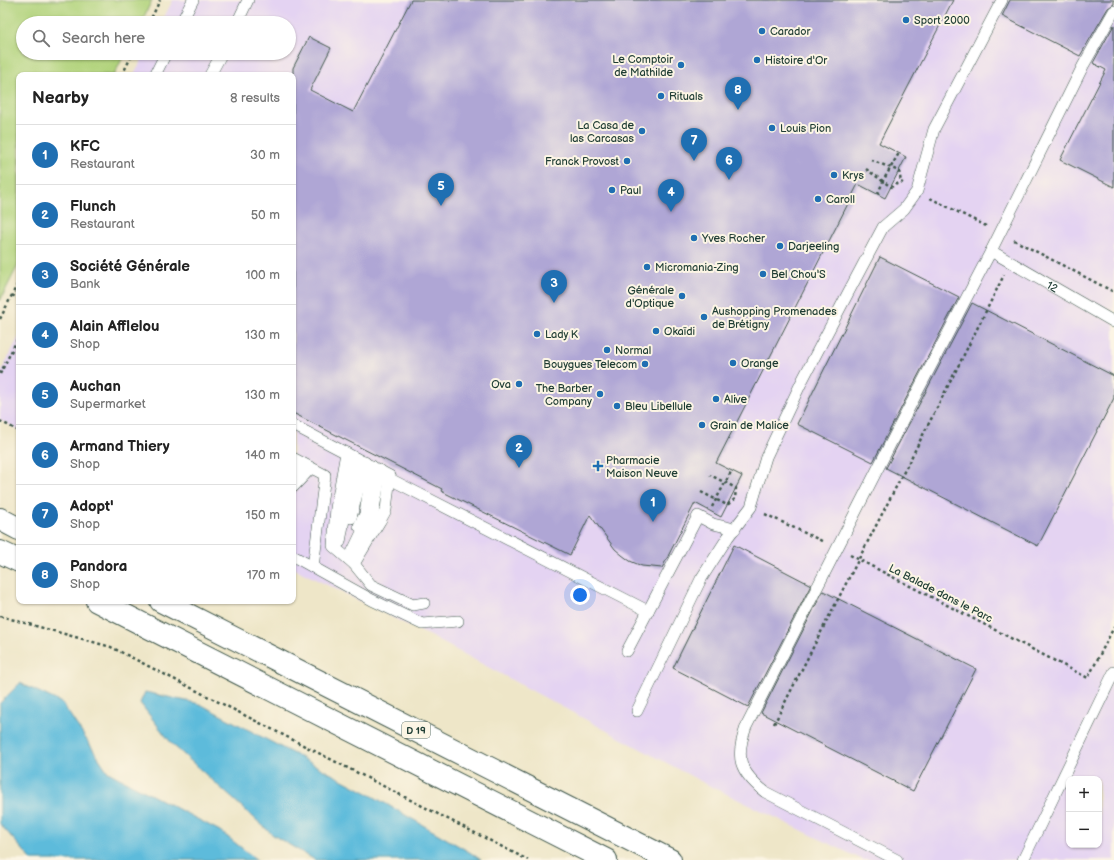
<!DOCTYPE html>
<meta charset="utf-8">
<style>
:root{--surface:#fff;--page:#f2f2f2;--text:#222;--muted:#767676;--line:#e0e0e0;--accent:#1f6fb2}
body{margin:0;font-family:"Balsamiq Sans",sans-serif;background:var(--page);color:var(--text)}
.controls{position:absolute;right:12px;bottom:12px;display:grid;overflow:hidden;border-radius:8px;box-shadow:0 1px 3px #0004}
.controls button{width:36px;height:36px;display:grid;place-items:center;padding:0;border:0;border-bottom:1px solid var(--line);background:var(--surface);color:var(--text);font:20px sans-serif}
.you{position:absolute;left:580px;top:595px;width:14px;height:14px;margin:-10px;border:3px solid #fff;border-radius:50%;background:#1a73e8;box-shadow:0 0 0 6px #1a73e833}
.badge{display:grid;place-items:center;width:26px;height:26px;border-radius:50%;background:var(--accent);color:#fff;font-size:13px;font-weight:700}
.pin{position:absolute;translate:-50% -33px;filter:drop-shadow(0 1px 2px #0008)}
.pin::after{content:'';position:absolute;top:21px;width:14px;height:12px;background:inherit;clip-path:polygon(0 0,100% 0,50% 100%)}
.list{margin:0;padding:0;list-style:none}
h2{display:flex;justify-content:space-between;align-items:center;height:52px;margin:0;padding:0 16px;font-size:17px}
h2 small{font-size:13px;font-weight:400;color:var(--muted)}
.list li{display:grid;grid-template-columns:26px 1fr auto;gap:12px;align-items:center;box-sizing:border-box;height:60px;padding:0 16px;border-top:1px solid var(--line)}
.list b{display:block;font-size:15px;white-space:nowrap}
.list p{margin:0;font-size:13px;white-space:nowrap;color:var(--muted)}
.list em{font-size:13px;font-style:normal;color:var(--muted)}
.icon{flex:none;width:22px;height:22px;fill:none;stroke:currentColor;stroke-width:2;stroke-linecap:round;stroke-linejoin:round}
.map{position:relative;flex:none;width:1114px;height:860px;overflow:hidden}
.search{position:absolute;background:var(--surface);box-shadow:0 1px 3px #0004;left:16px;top:16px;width:280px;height:44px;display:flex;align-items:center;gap:10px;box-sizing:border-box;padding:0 14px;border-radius:22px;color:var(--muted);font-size:15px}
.panel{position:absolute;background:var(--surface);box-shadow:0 1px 3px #0004;left:16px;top:72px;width:280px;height:532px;border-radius:8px}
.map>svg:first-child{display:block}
.built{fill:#e4d3f2;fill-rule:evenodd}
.green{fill:#b1d37b;stroke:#688858}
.water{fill:#5dbbdb;stroke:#3e7c88}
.building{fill:#afa6d5}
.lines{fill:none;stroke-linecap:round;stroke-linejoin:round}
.service-casing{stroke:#3e564a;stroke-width:12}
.primary-casing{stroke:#3e564a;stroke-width:24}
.path{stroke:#3e564a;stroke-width:2.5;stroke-dasharray:3 3;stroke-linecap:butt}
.service{stroke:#fff;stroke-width:11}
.primary{stroke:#fff;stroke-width:22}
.poi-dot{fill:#1f6fb2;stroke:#fcf5e5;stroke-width:1.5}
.labels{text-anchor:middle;stroke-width:4;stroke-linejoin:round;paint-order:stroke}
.shield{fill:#fcf5e5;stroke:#617469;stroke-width:1}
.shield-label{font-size:10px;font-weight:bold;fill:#1f3d34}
.poi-label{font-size:11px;fill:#1f3d34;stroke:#fcf5e5;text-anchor:start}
.street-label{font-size:11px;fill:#1f3d34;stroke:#fcf5e5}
</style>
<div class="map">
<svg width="1114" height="860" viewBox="0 0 1114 860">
<rect width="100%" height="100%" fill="#fcf5e5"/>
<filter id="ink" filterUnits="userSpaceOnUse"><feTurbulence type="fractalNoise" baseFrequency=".025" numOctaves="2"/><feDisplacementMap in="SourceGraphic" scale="8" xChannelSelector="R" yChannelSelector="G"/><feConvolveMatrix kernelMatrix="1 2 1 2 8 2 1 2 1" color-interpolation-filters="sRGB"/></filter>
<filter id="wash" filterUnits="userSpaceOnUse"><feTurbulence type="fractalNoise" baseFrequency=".012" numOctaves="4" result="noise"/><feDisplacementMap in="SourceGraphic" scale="16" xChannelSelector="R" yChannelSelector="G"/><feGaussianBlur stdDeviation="0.9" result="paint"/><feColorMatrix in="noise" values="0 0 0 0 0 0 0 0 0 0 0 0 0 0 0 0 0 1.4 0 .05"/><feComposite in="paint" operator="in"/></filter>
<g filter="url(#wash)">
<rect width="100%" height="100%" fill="#eee6c8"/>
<g class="built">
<path d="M173 0H1114V860H863L706 784 430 636 293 568V75H134L145 53H289V23H161ZM1069 779H1099V845H1069Z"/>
<polygon points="19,336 19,430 0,420 0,374"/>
</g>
<polygon class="green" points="0,0 152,0 141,23 23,23 23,53 125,53 114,75 19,75 19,263 0,301"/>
<g class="water">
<polygon points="20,683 62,703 108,772 220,831 257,860 32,860 0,824 0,703"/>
<polygon points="145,692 200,704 369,794 471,853 481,860 315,860 273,835 172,744 140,703"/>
</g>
<g id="blocks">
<g class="building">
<polygon points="411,0 953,0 879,143 906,157 885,198 858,184 716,463 742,476 721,517 695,503 662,568 642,566 630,561 622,555 615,549 590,515 570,555 441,491 442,489 293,413 293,68 309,37 331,48 310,90 353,112"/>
<polygon points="1010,0 1114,0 1114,4 1108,8 1080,56 1002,16"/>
<polygon points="1114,25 1114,187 1060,160 1106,70 1093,63"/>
<polygon points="880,257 959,297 873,462 797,424"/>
<polygon points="972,303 1114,376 1114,398 1038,546 886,468"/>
<polygon points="734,545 811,585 748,707 673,668"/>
<polygon points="823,591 976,669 913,791 761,713"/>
</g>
</g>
</g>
<g filter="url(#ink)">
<use href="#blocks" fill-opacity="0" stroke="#3e564a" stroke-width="1"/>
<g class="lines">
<defs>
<g id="service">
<polyline points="181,23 193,0"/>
<polyline points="237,23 248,0"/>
<polyline points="155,75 166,53"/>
<polyline points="210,75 222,53"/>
<path id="s1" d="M991 251 1114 322"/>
<polyline points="293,425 390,476 386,510 380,521 354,564"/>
<polyline points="346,453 336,508 333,546 354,564 371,585 413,605 424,603"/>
<polyline points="293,458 325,475 313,567"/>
<polyline points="293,472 303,464"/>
<polyline points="390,479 648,611"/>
<polyline points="293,487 311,468"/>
<polyline points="351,518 365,462"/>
<polyline points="359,526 365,514 372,466"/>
<polyline points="340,542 355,458"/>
<polyline points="293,556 372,600 422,624 458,621"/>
<polyline points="349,559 362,532 373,514 381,471"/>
<polyline points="627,651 698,516 713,524 735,529"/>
<polyline points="637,711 701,579 728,537 751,507 766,457 803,379 848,293 883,227 904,209 917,191 934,129 1002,0"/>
<path d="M897 860 765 792C739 771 735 758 746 727L900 425 991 251 1083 66 1114 11"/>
<polyline points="1023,860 1114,672"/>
</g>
<g id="primary">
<polyline points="0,519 19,529"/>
<polyline points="0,552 19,561"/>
<polyline points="97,601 606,860"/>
<polyline points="161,601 670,860"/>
</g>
</defs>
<use href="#service" class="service-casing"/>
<use href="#primary" class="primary-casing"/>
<g class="path">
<polyline points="149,23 160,0"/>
<polyline points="122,75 133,53"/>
<polyline points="871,160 899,171 901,182"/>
<polyline points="866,169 891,187 901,182 903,183"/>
<polyline points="878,194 883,181 899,153"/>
<polyline points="930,198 986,226"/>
<polyline points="1014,240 1114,292"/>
<polyline points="12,295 19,299"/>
<polyline points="0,319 19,281"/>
<polyline points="0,374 19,336"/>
<polyline points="0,421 19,431"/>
<polyline points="701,492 727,505 735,499 736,488 710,475"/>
<polyline points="712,507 732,470"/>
<polyline points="765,514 824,542"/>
<polyline points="850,555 1088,678 1114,627"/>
<polyline points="0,616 111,647 528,860"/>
<path d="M774 724C850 574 929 426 1004 275"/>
</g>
<use href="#service" class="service"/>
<use href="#primary" class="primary"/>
</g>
</g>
<g class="poi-dot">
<circle cx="906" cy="20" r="4"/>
<circle cx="762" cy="31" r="4"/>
<circle cx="757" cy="60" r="4"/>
<circle cx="681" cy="65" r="4"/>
<circle cx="661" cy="96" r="4"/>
<circle cx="772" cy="128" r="4"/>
<circle cx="642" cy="131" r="4"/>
<circle cx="627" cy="161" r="4"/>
<circle cx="834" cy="175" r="4"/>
<circle cx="612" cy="190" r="4"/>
<circle cx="818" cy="199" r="4"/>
<circle cx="694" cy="238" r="4"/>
<circle cx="780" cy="246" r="4"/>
<circle cx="647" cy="267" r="4"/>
<circle cx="763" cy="274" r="4"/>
<circle cx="682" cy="296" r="4"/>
<circle cx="704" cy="317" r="4"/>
<circle cx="656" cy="331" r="4"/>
<circle cx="537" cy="334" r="4"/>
<circle cx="607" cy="350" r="4"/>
<circle cx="733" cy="363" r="4"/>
<circle cx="645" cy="364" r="4"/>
<circle cx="519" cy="384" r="4"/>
<circle cx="600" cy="394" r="4"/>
<circle cx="716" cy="399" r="4"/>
<circle cx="617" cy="406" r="4"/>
<circle cx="702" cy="425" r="4"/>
<path d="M596 460h4v4h4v4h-4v4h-4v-4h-4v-4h4z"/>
</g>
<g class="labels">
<rect class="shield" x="402" y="722" width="28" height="16" rx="3"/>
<g class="shield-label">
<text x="416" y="734">D 19</text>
</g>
<g class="poi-label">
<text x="914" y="24">Sport 2000</text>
<text x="770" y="35">Carador</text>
<text x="673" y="63" text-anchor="end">Le Comptoir<tspan x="673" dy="13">de Mathilde</tspan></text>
<text x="765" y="64">Histoire d'Or</text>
<text x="669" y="100">Rituals</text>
<text x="634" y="129" text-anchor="end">La Casa de<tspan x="634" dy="13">las Carcasas</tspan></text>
<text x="780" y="132">Louis Pion</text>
<text x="619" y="165" text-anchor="end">Franck Provost</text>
<text x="842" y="179">Krys</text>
<text x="620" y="194">Paul</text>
<text x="826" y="203">Caroll</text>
<text x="702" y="242">Yves Rocher</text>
<text x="788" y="250">Darjeeling</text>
<text x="655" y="271">Micromania-Zing</text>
<text x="771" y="278">Bel Chou'S</text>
<text x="674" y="294" text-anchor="end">Générale<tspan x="674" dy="13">d'Optique</tspan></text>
<text x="712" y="315">Aushopping Promenades<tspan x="712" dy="13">de Brétigny</tspan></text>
<text x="664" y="335">Okaïdi</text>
<text x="545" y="338">Lady K</text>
<text x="615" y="354">Normal</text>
<text x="741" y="367">Orange</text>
<text x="637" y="368" text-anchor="end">Bouygues Telecom</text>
<text x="511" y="388" text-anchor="end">Ova</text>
<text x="592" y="392" text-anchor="end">The Barber<tspan x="592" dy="13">Company</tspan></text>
<text x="724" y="403">Alive</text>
<text x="625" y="410">Bleu Libellule</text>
<text x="710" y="429">Grain de Malice</text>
<text x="606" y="464">Pharmacie<tspan x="606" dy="13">Maison Neuve</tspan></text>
</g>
<g class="street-label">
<text dy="4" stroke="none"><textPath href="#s1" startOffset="71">12</textPath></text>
<text transform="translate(941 593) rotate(27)" y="4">La Balade dans le Parc</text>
</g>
</g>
</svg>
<div class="controls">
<button>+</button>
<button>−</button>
</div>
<div class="you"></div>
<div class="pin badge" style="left:653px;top:522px">1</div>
<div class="pin badge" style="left:519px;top:468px">2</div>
<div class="pin badge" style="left:554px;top:303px">3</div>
<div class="pin badge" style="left:671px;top:212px">4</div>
<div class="pin badge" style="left:441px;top:206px">5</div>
<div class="pin badge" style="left:729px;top:180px">6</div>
<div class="pin badge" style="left:694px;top:161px">7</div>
<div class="pin badge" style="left:738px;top:110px">8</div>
<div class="search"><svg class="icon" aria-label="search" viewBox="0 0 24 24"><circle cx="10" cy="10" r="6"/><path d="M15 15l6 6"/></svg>Search here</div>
<section class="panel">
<h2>Nearby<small>8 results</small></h2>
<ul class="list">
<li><span class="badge">1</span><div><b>KFC</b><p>Restaurant</p></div><em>30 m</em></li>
<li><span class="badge">2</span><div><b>Flunch</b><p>Restaurant</p></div><em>50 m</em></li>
<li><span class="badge">3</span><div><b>Société Générale</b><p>Bank</p></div><em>100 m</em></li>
<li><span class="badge">4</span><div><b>Alain Afflelou</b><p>Shop</p></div><em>130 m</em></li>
<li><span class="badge">5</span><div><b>Auchan</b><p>Supermarket</p></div><em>130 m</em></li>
<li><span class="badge">6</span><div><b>Armand Thiery</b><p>Shop</p></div><em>140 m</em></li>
<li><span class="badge">7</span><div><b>Adopt'</b><p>Shop</p></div><em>150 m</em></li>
<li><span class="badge">8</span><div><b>Pandora</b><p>Shop</p></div><em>170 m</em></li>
</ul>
</section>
</div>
